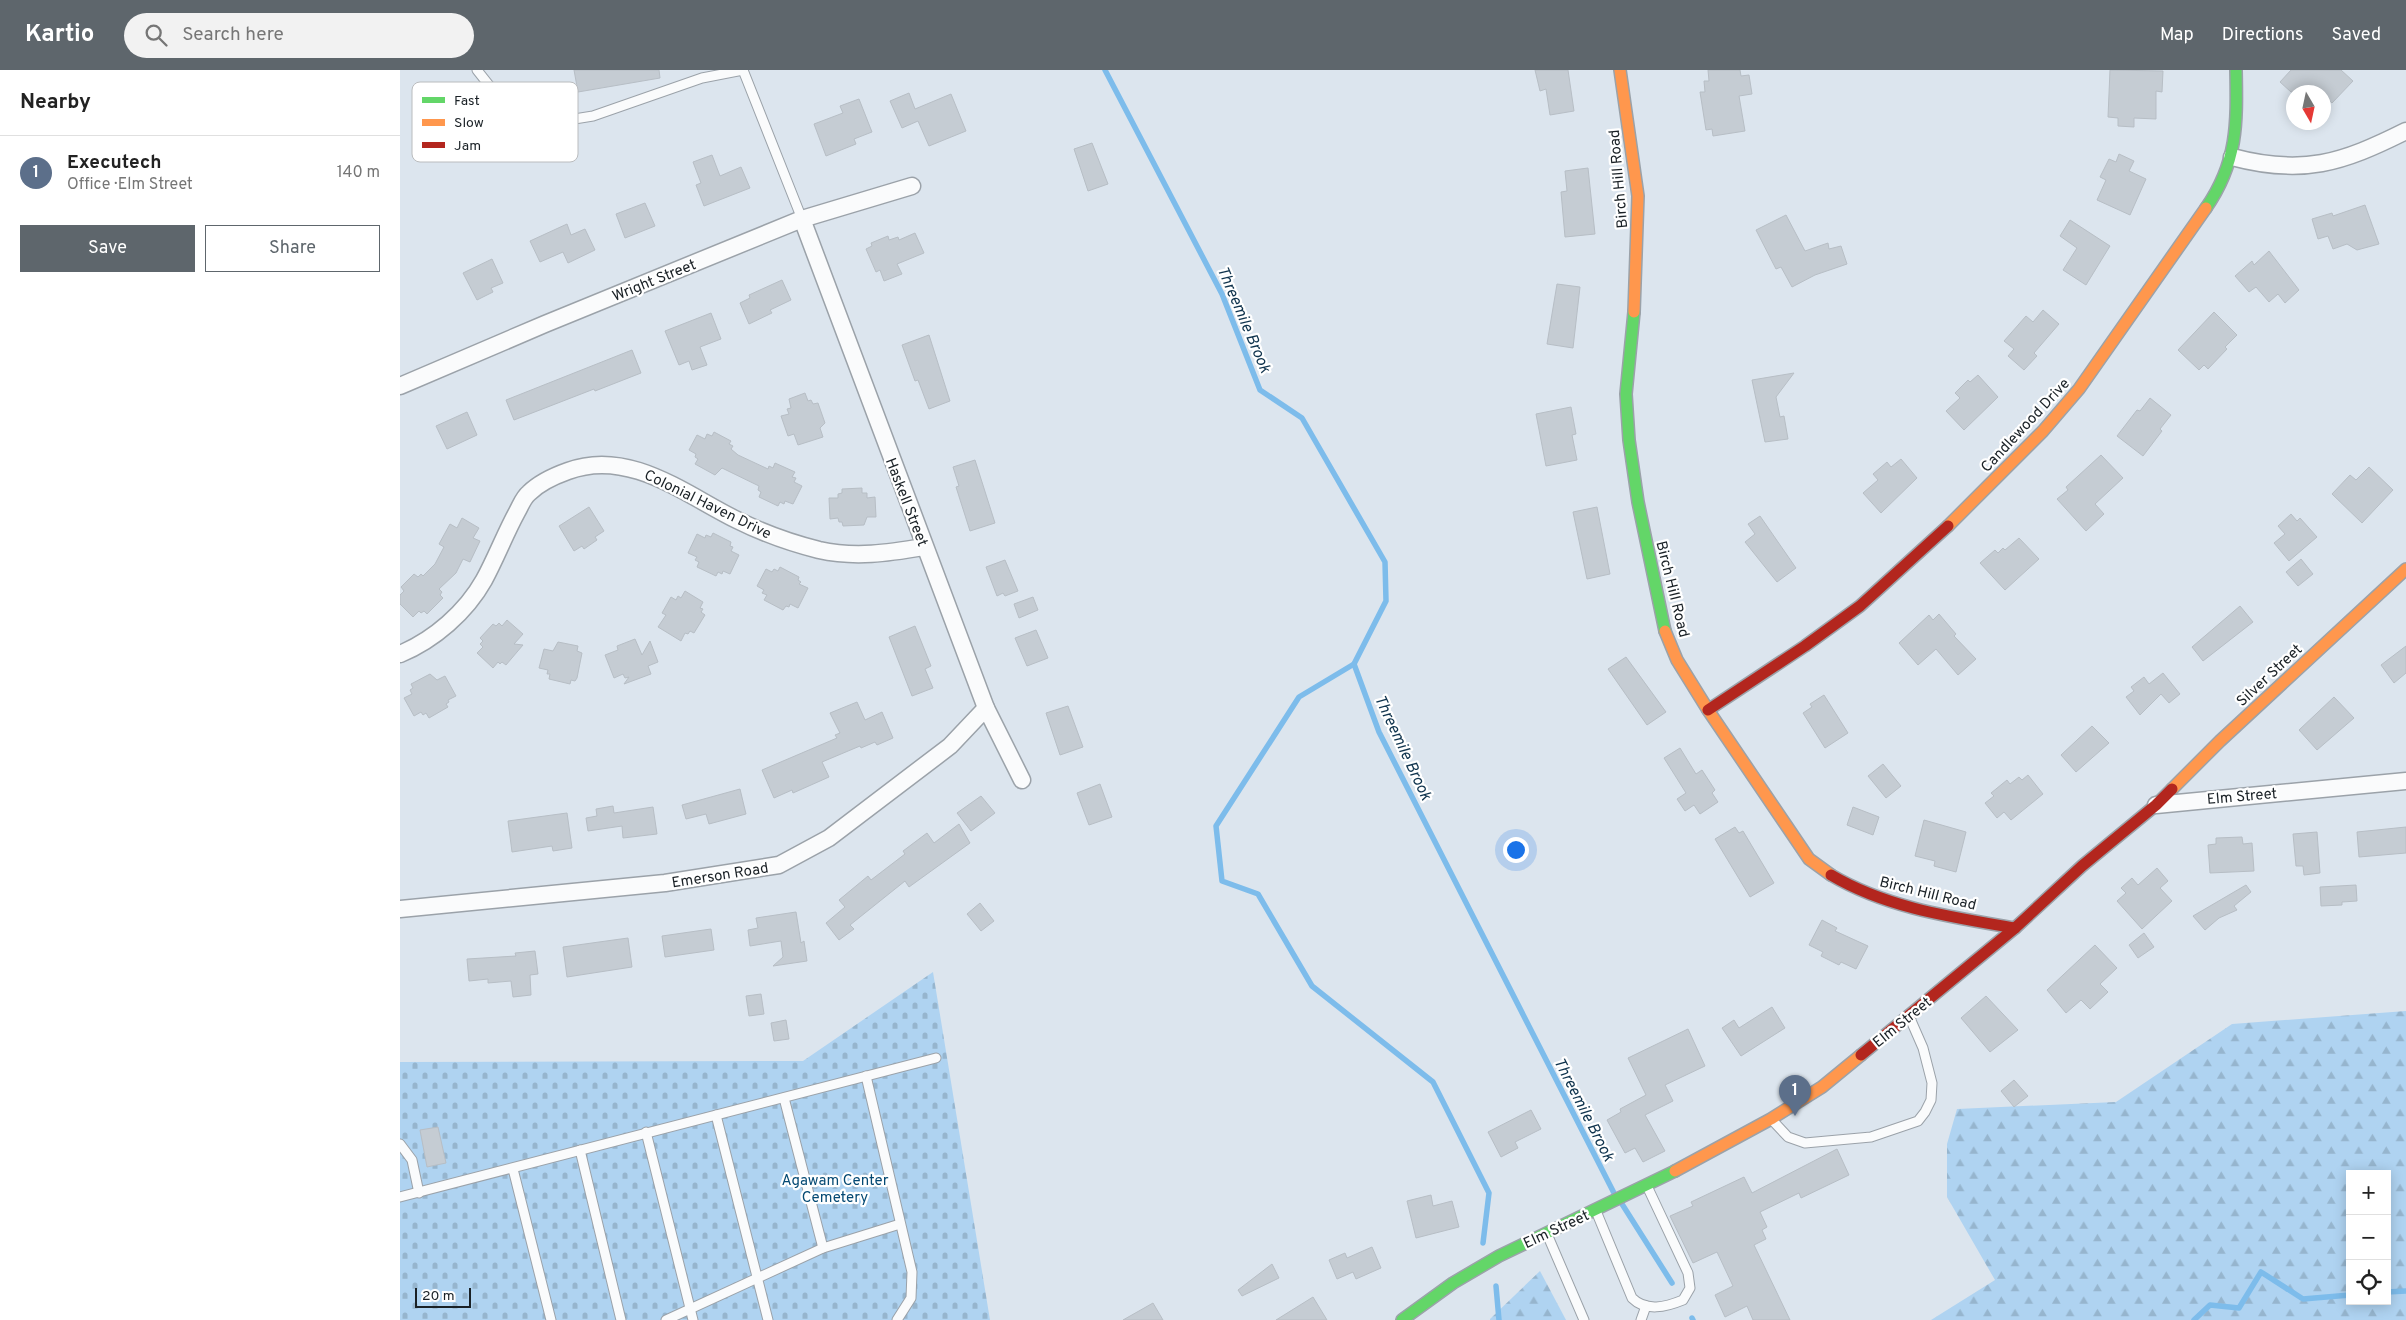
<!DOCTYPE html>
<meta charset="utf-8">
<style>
:root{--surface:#fff;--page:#f2f2f2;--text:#222;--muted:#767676;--line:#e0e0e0;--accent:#5e666c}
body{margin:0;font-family:Overpass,sans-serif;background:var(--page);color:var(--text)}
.controls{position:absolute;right:15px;bottom:15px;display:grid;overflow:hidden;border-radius:0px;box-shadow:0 2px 12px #0003}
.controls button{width:45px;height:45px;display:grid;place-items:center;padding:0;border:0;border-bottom:1px solid var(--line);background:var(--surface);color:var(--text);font:25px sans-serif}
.compass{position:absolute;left:1886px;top:15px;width:45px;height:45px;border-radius:50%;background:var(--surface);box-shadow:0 2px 12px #0003;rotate:171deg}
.scale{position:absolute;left:15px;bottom:12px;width:56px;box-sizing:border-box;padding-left:5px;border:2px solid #1a2126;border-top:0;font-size:14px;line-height:18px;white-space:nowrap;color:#1a2126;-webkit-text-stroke:4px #fff;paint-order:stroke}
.you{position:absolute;left:1115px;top:779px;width:18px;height:18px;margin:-12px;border:4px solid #fff;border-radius:50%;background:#1a73e8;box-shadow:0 0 0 8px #1a73e833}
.badge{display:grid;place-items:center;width:32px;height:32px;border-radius:50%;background:var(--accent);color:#fff;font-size:16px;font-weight:700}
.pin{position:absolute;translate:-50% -41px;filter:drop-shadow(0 1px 2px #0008)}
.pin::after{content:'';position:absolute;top:26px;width:18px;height:15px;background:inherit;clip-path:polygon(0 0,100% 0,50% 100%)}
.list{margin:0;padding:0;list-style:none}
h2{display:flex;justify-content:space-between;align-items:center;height:65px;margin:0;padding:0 20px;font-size:21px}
h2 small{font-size:16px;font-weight:400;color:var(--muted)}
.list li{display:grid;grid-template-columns:32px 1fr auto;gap:15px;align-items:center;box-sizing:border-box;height:75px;padding:0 20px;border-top:1px solid var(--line)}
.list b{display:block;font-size:19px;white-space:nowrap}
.list p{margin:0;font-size:16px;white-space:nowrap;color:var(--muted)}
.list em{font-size:16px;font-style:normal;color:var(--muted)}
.actions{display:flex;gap:10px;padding:15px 20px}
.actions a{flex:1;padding:11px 0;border:1px solid var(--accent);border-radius:0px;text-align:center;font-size:18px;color:var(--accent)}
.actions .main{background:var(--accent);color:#fff}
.icon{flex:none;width:28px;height:28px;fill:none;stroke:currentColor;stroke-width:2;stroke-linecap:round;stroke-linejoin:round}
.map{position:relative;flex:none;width:2006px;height:1250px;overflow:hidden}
header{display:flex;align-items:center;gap:30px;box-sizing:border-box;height:70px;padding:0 25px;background:var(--accent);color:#fff}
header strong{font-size:24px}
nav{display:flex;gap:28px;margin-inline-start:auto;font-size:18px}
.search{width:350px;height:45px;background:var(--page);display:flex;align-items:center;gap:12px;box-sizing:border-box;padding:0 18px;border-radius:28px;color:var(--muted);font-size:19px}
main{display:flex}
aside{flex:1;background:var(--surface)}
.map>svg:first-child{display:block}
.forest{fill:url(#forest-firs);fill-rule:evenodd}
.cemetery{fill:url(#cemetery-stones)}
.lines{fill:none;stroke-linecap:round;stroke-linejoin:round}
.stream{stroke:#7dbceb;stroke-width:5.5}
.building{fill:#c5ccd3;stroke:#b7bec5}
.lane-casing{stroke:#9ba2a9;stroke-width:11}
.street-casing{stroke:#9ba2a9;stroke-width:19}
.fast-casing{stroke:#9ba2a9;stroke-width:14}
.slow-casing{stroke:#9ba2a9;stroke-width:14}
.jam-casing{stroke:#9ba2a9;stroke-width:14}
.lane{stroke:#fafbfc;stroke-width:9}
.street{stroke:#fafbfc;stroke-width:16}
.fast{stroke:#63d668;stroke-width:11}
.slow{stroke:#ff974d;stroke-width:11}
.jam{stroke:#b3261e;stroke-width:11}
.labels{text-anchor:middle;stroke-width:4.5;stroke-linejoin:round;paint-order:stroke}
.street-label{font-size:15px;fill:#1a2126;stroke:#fff}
.park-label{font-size:15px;fill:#044973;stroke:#fff}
.water-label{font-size:16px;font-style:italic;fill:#0f334d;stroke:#fff}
.key{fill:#fff;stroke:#babcbe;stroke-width:1}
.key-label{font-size:14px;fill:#1a2126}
</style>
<header>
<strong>Kartio</strong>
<div class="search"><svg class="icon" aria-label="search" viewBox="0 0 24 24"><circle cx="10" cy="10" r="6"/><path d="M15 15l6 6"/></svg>Search here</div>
<nav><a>Map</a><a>Directions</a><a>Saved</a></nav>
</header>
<main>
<aside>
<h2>Nearby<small></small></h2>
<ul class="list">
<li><span class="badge" style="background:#5c6f8a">1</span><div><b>Executech</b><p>Office · Elm Street</p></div><em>140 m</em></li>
</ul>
<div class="actions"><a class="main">Save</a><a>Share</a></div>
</aside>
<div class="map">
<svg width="2006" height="1250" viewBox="0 0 2006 1250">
<defs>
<pattern id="forest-firs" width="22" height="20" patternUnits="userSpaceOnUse" patternTransform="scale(1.25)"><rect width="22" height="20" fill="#afd3f1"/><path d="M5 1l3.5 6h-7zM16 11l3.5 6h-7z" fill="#96b5ce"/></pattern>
<pattern id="cemetery-stones" width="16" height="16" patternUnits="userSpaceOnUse" patternTransform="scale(1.25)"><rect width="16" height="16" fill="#afd3f1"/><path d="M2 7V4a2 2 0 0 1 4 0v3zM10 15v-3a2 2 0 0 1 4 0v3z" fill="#96b5ce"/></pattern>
</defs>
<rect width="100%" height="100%" fill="#dce5ee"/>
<g class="forest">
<path d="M2006 941V1250H1531L1595 1210 1547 1127V1074L1557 1039 1716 1032 1832 954ZM1950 1104H1987V1231H1950Z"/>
<polygon points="1140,1201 1166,1250 1090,1250 1090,1249"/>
</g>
<polygon class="cemetery" points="533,902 590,1250 0,1250 0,992 403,991"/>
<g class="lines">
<g class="stream">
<polyline points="705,0 822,224 860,320 902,348 985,492 986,531 954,594 979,662 1215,1125"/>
<polyline points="954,594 899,627 816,756 822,811 858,824 912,916 1033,1012 1089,1123 1083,1173"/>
<polyline points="1222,1134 1272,1213"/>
<polyline points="1096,1216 1099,1250"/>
<polyline points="1987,1222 2006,1221"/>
<polyline points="1292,1248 1293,1250"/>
<polyline points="1794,1250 1810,1235 1839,1238 1861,1202 1903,1229 1950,1225"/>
</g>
</g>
<g class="building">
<polygon points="174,0 259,0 260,8 178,22"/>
<polygon points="1135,0 1168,0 1174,41 1150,45 1146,19 1140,21"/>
<polygon points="1308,0 1340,0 1341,6 1349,5 1352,24 1339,26 1345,61 1313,66 1312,59 1306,60 1300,22 1305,22 1304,11 1309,11"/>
<polygon points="1710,0 1763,1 1762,22 1756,21 1756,49 1734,48 1734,57 1718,56 1718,48 1708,47"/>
<polygon points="1891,0 1941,0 1953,11 1932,33 1924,26 1924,22 1891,22 1880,12"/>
<polygon points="509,23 515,39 551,24 566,61 529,76 518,51 502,58 490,31"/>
<polygon points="459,29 472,62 454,69 456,74 426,86 414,54 443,43 440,36"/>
<polygon points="692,73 708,114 688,121 674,79"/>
<polygon points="1719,84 1734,91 1729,101 1746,109 1730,145 1697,130 1706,110 1700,107 1709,89 1716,92"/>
<polygon points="312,85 320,106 341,97 350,118 304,136 296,115 301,113 293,92"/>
<polygon points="1188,98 1195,164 1165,167 1161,122 1167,121 1165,101"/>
<polygon points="245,133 255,156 225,168 216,144"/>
<polygon points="1965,135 1979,174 1957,180 1947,174 1933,179 1928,166 1918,169 1912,149 1932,143 1933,146"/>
<polygon points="1386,145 1405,181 1428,173 1429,179 1441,176 1447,194 1415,205 1392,217 1381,197 1376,199 1356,160"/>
<polygon points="1670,150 1710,176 1686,215 1663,200 1677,178 1660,166"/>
<polygon points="167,154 171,165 185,159 195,180 168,193 163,182 140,192 130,171"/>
<polygon points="515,163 524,183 497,194 502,204 484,211 480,200 476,202 466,179 472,176 471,173 488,166 489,170 498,167 499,170"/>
<polygon points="1869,181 1899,220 1885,233 1878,224 1869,232 1856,217 1849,222 1835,206 1852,191 1854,195"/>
<polygon points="92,189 103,213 91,218 93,222 77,230 63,203"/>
<polygon points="382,210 391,230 370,240 372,243 349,254 340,233 350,228 349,225"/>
<polygon points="1157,214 1180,217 1173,278 1147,274"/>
<polygon points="1643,240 1659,254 1634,283 1637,286 1624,300 1608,286 1614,279 1604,271 1626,246 1633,252"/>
<polygon points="1814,242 1837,265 1825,277 1827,279 1808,299 1804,295 1799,300 1778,280"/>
<polygon points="311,243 321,269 300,277 307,295 292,300 289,291 279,295 265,261"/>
<polygon points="529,265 550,331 529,339 518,310 515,311 502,275"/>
<polygon points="232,280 241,303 195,321 194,319 114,350 106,330"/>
<polygon points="1394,303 1376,327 1380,347 1384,346 1388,369 1365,372 1352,310"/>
<polygon points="1578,305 1598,327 1564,360 1546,341 1560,328 1555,323 1568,310 1570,312"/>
<polygon points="405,323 408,331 411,330 413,334 418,333 425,353 420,358 423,367 398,375 394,364 388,366 381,346 389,344 387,339 391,338 389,329"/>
<polygon points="1750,328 1771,345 1760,359 1762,361 1743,386 1717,366 1737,340 1740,341"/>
<polygon points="1171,337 1176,364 1172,365 1177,390 1146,396 1136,344"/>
<polygon points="67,342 77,365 47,379 36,356"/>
<polygon points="314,362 331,371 329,374 333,376 331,379 338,385 368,399 369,396 373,398 375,393 395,402 392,407 396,408 394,412 402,416 393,434 385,431 384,434 380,432 378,436 359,427 361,422 358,420 359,416 322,398 315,405 295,394 298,389 295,387 296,384 289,380 297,365 305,369 307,364 312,366"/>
<polygon points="1701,385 1723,408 1695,434 1704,444 1686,461 1657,429 1668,420 1666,417"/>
<polygon points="1501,389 1517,408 1481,443 1463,423 1478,410 1473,404 1487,392 1491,397"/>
<polygon points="575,390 595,453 570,461 556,417 559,416 553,397"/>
<polygon points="1969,397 1993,420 1962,453 1932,424 1950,405 1956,410"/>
<polygon points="462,418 462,423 467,423 467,428 475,427 476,447 467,447 464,455 443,456 442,452 439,452 438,448 430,449 429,428 438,428 438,424 442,423 442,419"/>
<polygon points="189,437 204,461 195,467 197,470 184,479 182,476 174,481 159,456"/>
<polygon points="1197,437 1210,504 1187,509 1173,442"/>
<polygon points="1891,444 1897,451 1900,448 1917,467 1889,491 1874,473 1885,464 1878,456"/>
<polygon points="1360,446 1396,498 1377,512 1345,472 1355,464 1348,454"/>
<polygon points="62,448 79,458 73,468 80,471 70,492 63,489 56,503 39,519 42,522 40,525 43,528 27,544 24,541 21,543 19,541 13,547 0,534 0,525 4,521 1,517 14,504 18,507 21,504 23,506 35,494 44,477 39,474 50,454 57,458"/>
<polygon points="313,463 331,472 330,476 333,477 331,481 339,485 330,504 323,501 322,504 318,502 316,506 297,497 299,492 295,490 297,487 288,483 297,464 305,468 306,465 311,467"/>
<polygon points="1619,468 1639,489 1605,520 1580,493 1595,480 1598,483 1603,478 1605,480"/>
<polygon points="1901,489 1913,504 1898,516 1886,502"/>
<polygon points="605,490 618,521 605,526 603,523 597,526 586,497"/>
<polygon points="380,497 399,507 398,510 401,512 399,514 408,518 398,538 390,534 389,537 386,536 383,540 364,530 367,525 362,523 364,520 357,516 366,499 372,502 374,499 378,501"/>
<polygon points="285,521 303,532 300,538 303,539 301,542 305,545 294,563 290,561 288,564 285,563 281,571 258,557 266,545 262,543 271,527 276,530 278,526 281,528"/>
<polygon points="633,527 638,540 619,548 614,534"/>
<polygon points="1840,536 1853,552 1803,591 1792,577"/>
<polygon points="1539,544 1556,564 1554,566 1576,589 1558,605 1536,579 1518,595 1499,573 1529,545 1533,550"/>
<polygon points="107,550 123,564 114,574 123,575 106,595 102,592 100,594 98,592 93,598 77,583 83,577 80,574 83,571 80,568 93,554 96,556 99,553 102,556"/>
<polygon points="515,556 531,596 525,599 533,618 512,626 489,567"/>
<polygon points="636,560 648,588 627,596 615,568"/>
<polygon points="235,569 242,585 250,571 258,592 248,596 251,604 224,614 229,607 225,608 223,604 214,608 205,585 218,580 217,576"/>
<polygon points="158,572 178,576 177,581 182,583 177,608 175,611 171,610 170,614 149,609 150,604 147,604 148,600 139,598 144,579 153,581"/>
<polygon points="2006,576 2006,603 1994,613 1981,595"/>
<polygon points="1226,587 1266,642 1247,655 1208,599"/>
<polygon points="1763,603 1780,624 1769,633 1761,624 1740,645 1726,627 1734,621 1731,617 1744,607 1749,614"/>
<polygon points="30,604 37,610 45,606 56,626 48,630 49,632 46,634 48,637 29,648 26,643 23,645 21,642 14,646 4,628 12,624 10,620 13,618 11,614"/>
<polygon points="1424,625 1448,663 1425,678 1403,643 1412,637 1410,634"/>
<polygon points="1934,627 1954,648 1917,680 1899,660"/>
<polygon points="457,632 465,650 482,642 493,668 477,675 475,672 461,678 460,676 422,692 429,707 393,723 392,720 374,728 362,700 437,668 435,665 440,663 430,643"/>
<polygon points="668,636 683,677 660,685 646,643"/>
<polygon points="1692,656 1709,673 1676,702 1661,685"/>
<polygon points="1280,678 1296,704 1302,700 1315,720 1312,723 1318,732 1300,744 1294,735 1285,741 1277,729 1286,723 1264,688"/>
<polygon points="1483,694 1501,716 1486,728 1468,706"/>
<polygon points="1628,705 1643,724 1611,750 1604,742 1597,748 1585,733 1594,726 1591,723 1607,710 1610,714 1619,707 1622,710"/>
<polygon points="700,714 712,747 689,755 677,723"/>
<polygon points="340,719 346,744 309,754 306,744 286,749 282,735"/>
<polygon points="581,726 595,743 571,761 557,743"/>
<polygon points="213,736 214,743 253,737 257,764 223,768 222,756 188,761 186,748 197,746 196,739"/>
<polygon points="1453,737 1479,747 1473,765 1447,755"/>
<polygon points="167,743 172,778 153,781 152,776 112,782 108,751"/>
<polygon points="1524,750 1566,762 1556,802 1534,796 1535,791 1515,786"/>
<polygon points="559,754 570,773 509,817 505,811 450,855 454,859 439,870 426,853 445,837 439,830 468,806 471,810 505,784 503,781 527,763 534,773"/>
<polygon points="1335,757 1339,763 1343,761 1374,813 1350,827 1315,769"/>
<polygon points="2006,757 2006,783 1959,787 1957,762"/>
<polygon points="1917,762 1920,803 1904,805 1903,796 1896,796 1893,764"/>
<polygon points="1842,767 1843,774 1852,773 1854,801 1810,803 1808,775 1816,774 1816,768"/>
<polygon points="1757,798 1768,811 1760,818 1772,831 1742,859 1717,831 1726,823 1721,818 1732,808 1738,815"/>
<polygon points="1846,815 1851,822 1834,836 1837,840 1819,848 1805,860 1793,846"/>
<polygon points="1956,815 1957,831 1942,832 1942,835 1921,836 1920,817"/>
<polygon points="580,833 594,851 581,861 567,844"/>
<polygon points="396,842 401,873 404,871 407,891 373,896 383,887 381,871 350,876 348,860 358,858 356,848"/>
<polygon points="1422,850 1437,858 1435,861 1468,876 1456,899 1441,892 1439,895 1421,886 1423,882 1409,875"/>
<polygon points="311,859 314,880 265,887 262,866"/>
<polygon points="1744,863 1754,877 1738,888 1729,875"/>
<polygon points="228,868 232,897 167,907 163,877"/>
<polygon points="1695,875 1717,898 1700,914 1708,922 1690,939 1681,930 1666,943 1647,920"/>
<polygon points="135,881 138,904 130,905 131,925 113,927 111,911 88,913 88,909 69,911 67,889 116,886 115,883"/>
<polygon points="361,924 364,944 349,946 346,926"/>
<polygon points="1586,926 1618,960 1590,982 1561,948"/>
<polygon points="1372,937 1385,958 1341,986 1322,958 1334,950 1339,958"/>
<polygon points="386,950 389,969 374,971 371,953"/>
<polygon points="1288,959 1305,996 1265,1015 1273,1031 1245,1045 1265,1081 1243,1092 1235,1078 1225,1083 1207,1050 1221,1042 1220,1039 1246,1025 1228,988"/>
<polygon points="1614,1010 1628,1026 1614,1037 1601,1021"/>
<polygon points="1131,1040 1141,1059 1115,1072 1118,1078 1101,1087 1088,1062"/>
<polygon points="38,1057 46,1093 27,1097 20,1060"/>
<polygon points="1437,1079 1449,1105 1401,1128 1399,1123 1360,1142 1367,1157 1362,1160 1366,1169 1354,1175 1390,1250 1353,1250 1347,1236 1325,1247 1315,1225 1333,1216 1317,1182 1293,1193 1270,1146 1293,1136 1291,1132 1344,1107 1352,1123"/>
<polygon points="1031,1125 1033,1136 1052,1131 1059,1157 1016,1168 1007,1131"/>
<polygon points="972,1177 981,1198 956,1209 953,1202 937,1209 929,1190 945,1183 947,1188"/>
<polygon points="872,1194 879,1208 842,1226 838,1220"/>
<polygon points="913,1227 927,1250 876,1250"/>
<polygon points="753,1233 763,1250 723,1250"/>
</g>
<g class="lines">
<defs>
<g id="lane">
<polyline points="77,0 96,24 133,44 162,51 193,46 302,8 343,0"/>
<polyline points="343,0 402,149"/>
<polyline points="466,1006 512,1202 511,1228 497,1250"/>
<polyline points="384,1028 423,1178"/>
<polyline points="316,1045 368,1250"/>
<polyline points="1372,1050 1388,1067 1405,1073 1471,1067 1518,1051 1525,1042 1531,1030 1532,1013 1523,978 1509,946"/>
<polyline points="246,1062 293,1250"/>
<polyline points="0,1074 12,1090 19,1123"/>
<polyline points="180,1080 221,1250"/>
<polyline points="113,1099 151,1250"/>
<polyline points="0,1127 536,988"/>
<path d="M1196 1141 1232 1228C1246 1242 1266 1237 1283 1230L1290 1218 1288 1203 1247 1116"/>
<polyline points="1147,1164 1184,1250"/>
<polyline points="266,1250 423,1178 500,1154"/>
<polyline points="1241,1250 1246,1236"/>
</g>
<g id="street">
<path d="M1832 87C1903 106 1942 93 2006 61"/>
<polyline points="402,149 586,638 622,710"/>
<polyline points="0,316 145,254 402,149 512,116"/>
<path d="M0 584C34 570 66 542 84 510 96 488 105 464 117 442 121 435 123 428 129 423 140 412 154 406 168 401 229 378 286 425 337 450 363 463 391 473 419 480 455 488 488 483 524 477"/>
<polyline points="1756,735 2006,711"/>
<polyline points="0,839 265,813 379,795 429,768 550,676 586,638"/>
</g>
<g id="fast">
<path d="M1806 138C1838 92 1837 53 1836 0"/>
<polyline points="1234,242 1226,324 1229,370 1238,432 1265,561"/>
<polyline points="1002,1250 1053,1213 1099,1186 1275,1101"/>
</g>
<g id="slow">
<polyline points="1220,0 1238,126 1234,242"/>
<polyline points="1548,456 1643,361 1679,319 1806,138"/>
<polyline points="1265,561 1277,590 1308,640 1409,789 1431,805"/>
<polyline points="1772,719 1820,671 2006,499"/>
<polyline points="1275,1101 1371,1049 1422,1017 1461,985"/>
</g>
<g id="jam">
<polyline points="1308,640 1405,576 1460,536 1548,456"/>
<path d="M1431 805C1487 838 1551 847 1615 858"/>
<polyline points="1461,985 1615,858 1682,796 1756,735 1772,719"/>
</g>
</defs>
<use href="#lane" class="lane-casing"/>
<use href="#street" class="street-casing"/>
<use href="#fast" class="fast-casing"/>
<use href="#slow" class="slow-casing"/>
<use href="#jam" class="jam-casing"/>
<use href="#lane" class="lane"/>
<use href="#street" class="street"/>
<use href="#fast" class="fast"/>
<use href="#slow" class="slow"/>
<use href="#jam" class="jam"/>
</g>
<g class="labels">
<g class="street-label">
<text transform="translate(1218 109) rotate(-95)" y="5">Birch Hill Road</text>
<text transform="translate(254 210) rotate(-22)" y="5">Wright Street</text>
<text transform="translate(1625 355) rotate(-47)" y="5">Candlewood Drive</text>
<text transform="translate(507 432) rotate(69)" y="5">Haskell Street</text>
<text transform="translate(308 434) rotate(26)" y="5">Colonial Haven Drive</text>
<text transform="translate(1273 519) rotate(76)" y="5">Birch Hill Road</text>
<text transform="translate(1869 605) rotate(-43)" y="5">Silver Street</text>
<text transform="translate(1842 726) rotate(-5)" y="5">Elm Street</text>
<text transform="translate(320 805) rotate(-9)" y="5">Emerson Road</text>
<text transform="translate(1528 823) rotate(14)" y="5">Birch Hill Road</text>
<text transform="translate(1502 952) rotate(-39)" y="5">Elm Street</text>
<text transform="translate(1156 1159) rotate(-25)" y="5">Elm Street</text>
</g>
<g class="park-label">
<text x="435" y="1115">Agawam Center<tspan x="435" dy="17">Cemetery</tspan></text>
</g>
<g class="water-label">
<text transform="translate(845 249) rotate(67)" y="6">Threemile Brook</text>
<text transform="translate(1004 677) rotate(65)" y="6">Threemile Brook</text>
<text transform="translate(1185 1039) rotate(63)" y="6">Threemile Brook</text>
</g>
</g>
<rect x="12" y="12" width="166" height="80" rx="8" class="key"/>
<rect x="22" y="27" width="23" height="6" fill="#63d668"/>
<rect x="22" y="49" width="23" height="7" fill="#ff974d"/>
<rect x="22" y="72" width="23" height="6" fill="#b3261e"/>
<g class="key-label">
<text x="54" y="35">Fast</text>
<text x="54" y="57">Slow</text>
<text x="54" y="80">Jam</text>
</g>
</svg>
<div class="controls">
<button>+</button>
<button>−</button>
<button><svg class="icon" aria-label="locate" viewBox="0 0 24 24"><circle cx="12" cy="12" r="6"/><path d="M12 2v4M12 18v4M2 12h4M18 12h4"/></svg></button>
</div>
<svg class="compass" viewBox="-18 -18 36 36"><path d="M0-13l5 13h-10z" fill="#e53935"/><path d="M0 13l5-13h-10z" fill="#767676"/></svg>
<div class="scale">20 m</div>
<div class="you"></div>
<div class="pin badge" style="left:1395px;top:1046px;background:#5c6f8a">1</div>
</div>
</main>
